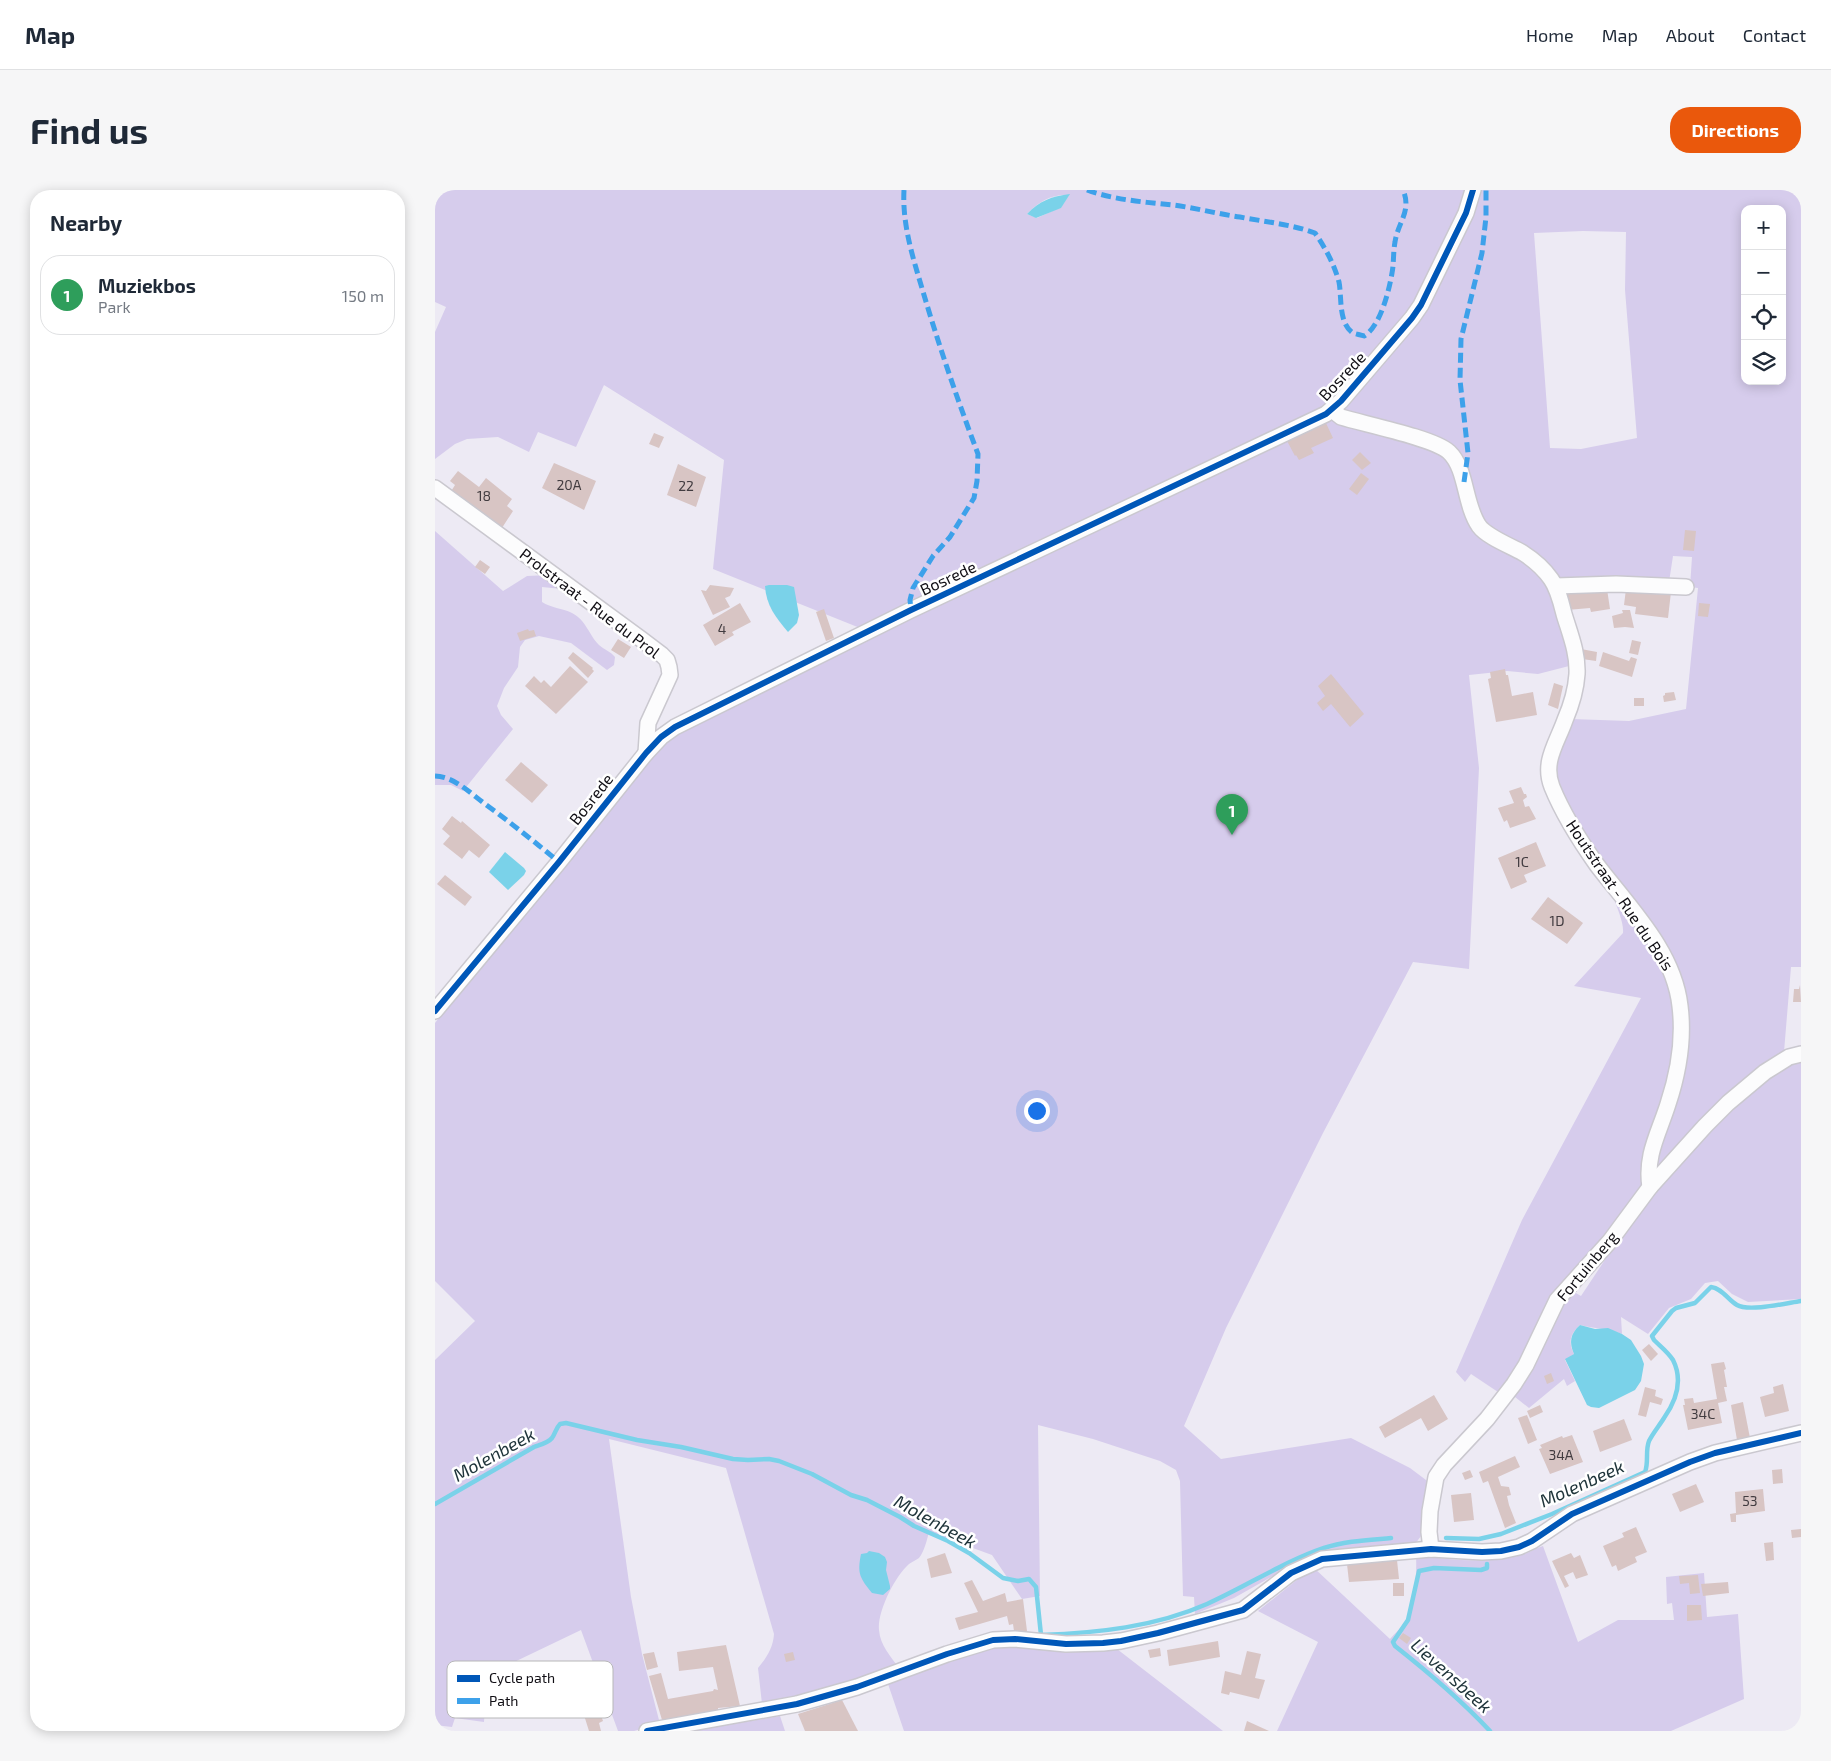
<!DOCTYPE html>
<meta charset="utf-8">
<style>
:root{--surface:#fff;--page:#f6f6f7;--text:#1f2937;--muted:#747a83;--line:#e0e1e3;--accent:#ea580c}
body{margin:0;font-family:"Exo 2",sans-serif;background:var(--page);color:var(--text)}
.controls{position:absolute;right:15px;top:15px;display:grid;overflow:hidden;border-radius:10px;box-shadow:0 2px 12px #0003}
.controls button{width:45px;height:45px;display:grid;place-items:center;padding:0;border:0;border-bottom:1px solid var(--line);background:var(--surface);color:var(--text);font:25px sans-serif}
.you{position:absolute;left:601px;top:920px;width:18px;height:18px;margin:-12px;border:4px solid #fff;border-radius:50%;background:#1a73e8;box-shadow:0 0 0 8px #1a73e833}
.badge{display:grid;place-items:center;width:32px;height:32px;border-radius:50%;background:var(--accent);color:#fff;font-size:16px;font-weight:700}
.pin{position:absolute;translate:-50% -41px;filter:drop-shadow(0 1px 2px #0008)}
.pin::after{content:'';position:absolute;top:26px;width:18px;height:15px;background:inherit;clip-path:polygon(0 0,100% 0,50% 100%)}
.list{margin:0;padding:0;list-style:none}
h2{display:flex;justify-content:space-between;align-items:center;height:65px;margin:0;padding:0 20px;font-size:21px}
h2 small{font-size:16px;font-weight:400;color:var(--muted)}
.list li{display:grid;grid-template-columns:32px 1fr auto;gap:15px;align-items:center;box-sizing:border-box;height:80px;margin:0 10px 10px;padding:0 10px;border:1px solid var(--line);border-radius:20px}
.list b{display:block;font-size:19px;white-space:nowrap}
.list p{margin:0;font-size:16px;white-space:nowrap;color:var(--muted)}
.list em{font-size:16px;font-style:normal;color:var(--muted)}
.icon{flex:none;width:28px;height:28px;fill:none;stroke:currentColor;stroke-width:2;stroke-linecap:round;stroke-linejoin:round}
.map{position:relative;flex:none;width:1366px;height:1541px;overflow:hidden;border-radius:20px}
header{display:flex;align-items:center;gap:30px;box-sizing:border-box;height:70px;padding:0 25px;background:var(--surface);border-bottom:1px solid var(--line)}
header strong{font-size:24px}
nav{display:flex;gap:28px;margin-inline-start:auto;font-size:18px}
.intro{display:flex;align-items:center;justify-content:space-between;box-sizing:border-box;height:120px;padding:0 30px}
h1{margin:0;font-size:35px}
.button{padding:12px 22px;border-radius:20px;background:var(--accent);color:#fff;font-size:18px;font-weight:700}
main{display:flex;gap:30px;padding:0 30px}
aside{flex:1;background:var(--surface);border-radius:20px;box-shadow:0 2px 12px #0003}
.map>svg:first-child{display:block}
.green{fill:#d6ccec;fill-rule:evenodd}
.water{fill:#7ad2e9}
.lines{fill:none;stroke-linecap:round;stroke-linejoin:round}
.stream{stroke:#7ad2e9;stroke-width:4.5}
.building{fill:#d8c5c4}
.minor-casing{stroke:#cac8cf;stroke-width:18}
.minor{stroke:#fcfcfd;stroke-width:15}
.quiet{stroke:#3da1ea;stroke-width:5;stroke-dasharray:10 5;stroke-linecap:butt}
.cycleway-casing{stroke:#fff;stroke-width:9}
.cycleway{stroke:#0057b8;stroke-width:6}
.labels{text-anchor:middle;stroke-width:5;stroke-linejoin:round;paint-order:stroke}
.number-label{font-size:14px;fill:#423c40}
.street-label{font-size:16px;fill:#100e14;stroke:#fff}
.water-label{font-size:18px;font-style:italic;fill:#20353b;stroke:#fff}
.key{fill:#fff;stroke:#b7b7b8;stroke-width:1}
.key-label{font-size:14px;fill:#100e14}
</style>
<header>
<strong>Map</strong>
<nav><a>Home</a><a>Map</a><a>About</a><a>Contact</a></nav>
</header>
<div class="intro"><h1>Find us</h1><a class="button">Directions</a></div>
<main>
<aside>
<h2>Nearby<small></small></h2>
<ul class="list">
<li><span class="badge" style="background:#2e9e5b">1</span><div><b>Muziekbos</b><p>Park</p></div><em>150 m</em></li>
</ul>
</aside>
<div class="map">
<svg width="1366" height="1541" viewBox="0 0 1366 1541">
<rect width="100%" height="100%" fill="#edeaf4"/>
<g class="green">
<path d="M0 0H1366V777H1356L1349 862 1293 907 1276 925 1207 1007 1139 1102 1146 1106 1211 1008 1273 937 1301 911 1335 882 1353 872 1366 868V1109L1313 1112 1297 1104 1283 1091 1270 1093 1256 1109 1234 1118 1213 1144 1186 1127 1187 1144C1172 1138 1160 1139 1145 1135 1135 1144 1133 1152 1139 1164L1130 1170 1140 1191 1132 1196 1129 1189 1094 1218 1070 1199 1066 1204 1036 1184 1030 1192 1021 1182 1087 1030 1206 808 1139 796 1188 743C1189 732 1182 719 1179 708L1180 706 1220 757 1238 789 1241 803 1243 830 1239 879 1214 958 1221 959C1235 916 1255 868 1251 822 1248 791 1233 765 1216 739 1208 726 1200 713 1190 701 1186 697 1181 693 1177 688 1159 668 1145 645 1133 622 1126 609 1117 594 1118 579 1119 563 1130 544 1136 529L1194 531 1251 519 1263 398 1255 397 1257 367 1238 366 1234 392H1124C1115 382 1107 372 1096 364 1081 353 1065 346 1051 333L1044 339C1058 347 1072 354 1084 363 1119 387 1133 435 1138 475L1103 484 1072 481 1034 485 1044 578 1034 779 978 772 888 943 791 1138 749 1236 786 1269 916 1248 975 1278 995 1293 989 1342 980 1354 975 1356H953L891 1361 866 1370 799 1408 760 1424 759 1407 748 1406 745 1291 741 1280 725 1271 658 1249 603 1235 605 1406 587 1409 557 1365 494 1342C492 1350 489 1362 484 1368 481 1370 477 1372 474 1374 460 1386 442 1422 444 1440 445 1455 456 1467 464 1478 422 1491 370 1511 327 1514L323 1478C332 1467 338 1458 339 1444L291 1278 174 1249 196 1407 207 1464 225 1534 199 1541H183L146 1440 52 1485 49 1532 20 1528 17 1537 0 1535V1170L40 1131 0 1091V833L64 751 176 618 219 563 230 552 255 535 440 444 278 379 289 270 169 195 141 257 103 242 94 262 63 247 32 249 20 254 0 269V142L11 117 0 112ZM634 5 626 17 602 28 592 24C604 11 617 4 634 5ZM1310 19H1347V191H1310ZM1148 41 1191 42 1190 100 1202 248 1146 259 1115 258 1099 43Z"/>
<path d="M0 341 68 401 92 386 114 385 127 399 107 397V412C116 418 127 418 137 423 151 430 154 445 164 455 170 460 175 461 180 467L179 475 172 480 136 453 104 446 90 450 85 457 83 477 69 498 62 516 66 525 78 539 28 601 16 595H0Z"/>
<path d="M1108 1356 1143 1452 1183 1430H1239L1237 1413 1232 1414 1231 1387 1269 1383 1272 1427 1303 1424 1309 1509 1236 1541H842L883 1452 823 1421 878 1377 955 1449C960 1443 969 1436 972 1428 980 1409 982 1385 981 1365 1014 1370 1054 1374 1087 1365 1094 1363 1101 1358 1108 1356Z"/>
<polygon points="571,1456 658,1460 682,1459 788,1541 469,1541 453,1494 539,1463"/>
<polygon points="345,1526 350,1541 255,1541"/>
</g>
<g class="water">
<path d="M635 4 626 18 601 28 592 24C604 11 617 6 635 4Z"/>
<path d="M334 395H352L359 397 364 425 362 433 353 442C341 428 331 415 330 396Z"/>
<polygon points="70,662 89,678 91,681 89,685 73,700 54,682"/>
<path d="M1145 1135 1160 1139 1173 1138 1187 1144 1196 1150 1206 1166 1209 1174 1206 1191 1200 1200 1164 1218 1156 1217 1152 1215 1130 1169 1139 1164C1134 1152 1135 1144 1145 1135Z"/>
<path d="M434 1361 444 1363 450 1367 452 1372 451 1380 455 1396V1399L448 1405 437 1403C425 1388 422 1384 426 1364L432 1363Z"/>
</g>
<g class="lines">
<g class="stream">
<path d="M0 1314 99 1257C104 1255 113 1253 117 1248 120 1244 121 1238 125 1234L131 1233 202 1250 246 1257 298 1269 313 1270 334 1269 344 1271 377 1284 416 1305 432 1310 465 1327 479 1336 513 1351 534 1363 568 1388 583 1391 594 1389 601 1397 606 1445C662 1443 720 1437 772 1414 812 1396 848 1372 889 1358 910 1351 934 1350 956 1348"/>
<path d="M1011 1348 1044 1349 1066 1344 1117 1324 1210 1282C1214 1272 1210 1261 1214 1251 1218 1243 1224 1236 1229 1228 1241 1211 1248 1190 1238 1170 1233 1162 1225 1156 1219 1150L1217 1146 1237 1121 1241 1118 1260 1113 1276 1097C1287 1098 1293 1110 1302 1115 1314 1122 1352 1113 1366 1111"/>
<path d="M1052 1374V1378L1046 1380 999 1378 984 1381 973 1430 958 1452 960 1456C993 1482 1026 1510 1055 1541"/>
</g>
</g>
<g class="building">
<polygon points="890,231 898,248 876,258 879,263 864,270 861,265 860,266 851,249"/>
<polygon points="219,243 229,247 224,258 214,254"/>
<polygon points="925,262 936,273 927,280 917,270"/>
<polygon points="119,273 161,291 149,320 107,298"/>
<polygon points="243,274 271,287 261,317 232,305"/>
<polygon points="23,281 44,297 51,288 77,309 72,316 78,321 65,341 15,303 20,295 15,291"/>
<polygon points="926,283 934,289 922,305 914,299"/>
<polygon points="1250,340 1261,341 1259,361 1248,360"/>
<polygon points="45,370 55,377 50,384 40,377"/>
<polygon points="275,395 299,398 295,406 290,408 295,417 278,425 266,400 271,401"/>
<polygon points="1172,399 1175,419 1156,422 1155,418 1132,420 1127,402"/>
<polygon points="1191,399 1236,402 1233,428 1200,424 1201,417 1189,415"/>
<polygon points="305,413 316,432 297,442 299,445 280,456 268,435"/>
<polygon points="1264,413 1275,414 1273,427 1263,426"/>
<polygon points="389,419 399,448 391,451 381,422"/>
<polygon points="1187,420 1195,420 1199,438 1190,437 1179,438 1177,426 1188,423"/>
<polygon points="93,439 94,441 99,440 101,446 85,451 82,443"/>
<polygon points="183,449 196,457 189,468 176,460"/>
<polygon points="1197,450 1206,452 1203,465 1194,463"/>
<polygon points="1146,459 1162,462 1161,471 1147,469"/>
<polygon points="138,462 158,478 157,479 159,481 153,488 133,468"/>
<polygon points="1168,462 1194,471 1196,467 1202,469 1197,487 1164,476"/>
<polygon points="135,476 153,492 121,524 90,496 99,486 106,493 109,490 116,497"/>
<polygon points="1070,479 1071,485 1073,485 1077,506 1098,502 1102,525 1061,532 1053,489 1056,488 1055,482"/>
<polygon points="896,484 929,524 915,537 896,514 888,521 882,513 890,506 883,496"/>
<polygon points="1119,493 1128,496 1123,519 1113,515"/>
<polygon points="1239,502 1241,510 1229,512 1228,506 1230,505 1230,503"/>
<rect x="1199" y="508" width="10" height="8"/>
<polygon points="86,572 113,595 97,613 70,590"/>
<polygon points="1086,597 1089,604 1091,604 1092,607 1088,610 1090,617 1094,616 1101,629 1075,638 1072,630 1069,632 1063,618 1079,613 1074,601"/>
<polygon points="17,626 26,633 27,631 55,655 44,668 34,660 27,669 8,654 15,646 7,639"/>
<polygon points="1101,652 1111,676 1089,685 1092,692 1076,699 1063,668"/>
<polygon points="10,685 37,707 30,716 2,694"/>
<polygon points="1113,707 1148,733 1132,754 1096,729"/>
<polygon points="1365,795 1366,812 1358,812 1359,799 1364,799"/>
<polygon points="1214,1154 1223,1164 1216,1171 1207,1160"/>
<polygon points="1289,1172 1291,1179 1289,1180 1292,1197 1289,1197 1292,1211 1283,1213 1287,1233 1253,1240 1248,1215 1250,1215 1249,1209 1258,1208 1259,1213 1282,1209 1276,1174"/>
<polygon points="1116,1183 1119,1191 1112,1194 1109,1186"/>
<polygon points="1348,1194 1354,1221 1330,1227 1325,1207 1339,1203 1338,1197"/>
<polygon points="1210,1197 1221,1200 1220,1206 1228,1209 1226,1215 1215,1212 1211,1227 1203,1225"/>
<polygon points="999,1205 1013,1229 993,1241 986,1228 950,1248 944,1237"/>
<polygon points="1308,1212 1315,1248 1302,1250 1296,1215"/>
<polygon points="1105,1215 1108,1222 1095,1228 1092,1221"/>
<polygon points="1092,1225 1102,1250 1093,1254 1083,1228"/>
<polygon points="1189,1229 1197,1250 1165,1262 1158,1241"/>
<polygon points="1137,1245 1148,1272 1115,1284 1104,1259 1107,1258 1105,1255 1127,1246 1128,1248"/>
<polygon points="1080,1266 1085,1277 1063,1287 1066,1296 1074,1297 1076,1305 1072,1306 1074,1315 1081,1333 1070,1338 1053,1291 1048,1293 1044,1282"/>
<polygon points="1347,1279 1348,1293 1338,1294 1337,1280"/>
<polygon points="1035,1280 1038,1287 1030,1290 1027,1283"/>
<polygon points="1261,1294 1269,1312 1245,1322 1237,1304"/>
<polygon points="1328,1299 1330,1321 1301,1325 1301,1332 1296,1332 1295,1324 1301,1323 1300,1302"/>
<polygon points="1036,1303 1039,1330 1019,1332 1016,1305"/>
<polygon points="1201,1337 1212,1362 1200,1367 1202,1372 1183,1381 1181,1375 1177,1377 1168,1356 1189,1347 1187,1343"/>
<polygon points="1366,1339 1366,1347 1357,1348 1356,1340"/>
<polygon points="1338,1352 1339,1370 1331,1371 1329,1353"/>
<polygon points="510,1363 517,1383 496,1388 492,1369"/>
<polygon points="1136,1363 1139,1368 1145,1365 1153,1385 1141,1389 1138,1382 1129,1386 1134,1396 1130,1398 1117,1371"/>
<polygon points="962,1370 964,1389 914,1392 912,1374"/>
<polygon points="1263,1385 1265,1403 1255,1404 1254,1393 1245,1394 1244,1386"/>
<polygon points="537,1390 548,1411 570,1403 572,1412 588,1409 592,1441 579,1441 578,1434 574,1435 572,1426 524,1440 520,1428 543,1422 529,1393"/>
<polygon points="1293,1392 1294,1403 1268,1406 1266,1394"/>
<rect x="958" y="1393" width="11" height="13"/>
<polygon points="1252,1415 1266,1415 1267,1430 1252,1431"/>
<polygon points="968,1443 976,1448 972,1454 964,1448"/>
<polygon points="783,1451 785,1467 734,1476 732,1460"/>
<polygon points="291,1455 305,1516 283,1518 283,1520 227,1530 214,1486 226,1483 233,1509 278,1501 279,1499 283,1500 278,1477 244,1481 242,1462"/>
<polygon points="725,1458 726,1466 715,1468 713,1460"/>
<polygon points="812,1461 826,1464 820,1488 830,1490 824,1509 795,1502 794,1505 786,1503 790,1481 806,1485"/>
<polygon points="219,1462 223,1477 212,1480 208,1464"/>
<polygon points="358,1462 360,1470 351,1472 349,1464"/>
<polygon points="147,1498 149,1506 158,1503 168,1531 164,1533 166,1541 154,1541 143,1506 141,1507 139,1500"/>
<polygon points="407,1510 423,1541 370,1541 363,1524"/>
<polygon points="812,1531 834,1541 809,1541"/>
</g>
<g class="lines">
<defs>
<g id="minor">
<path d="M897 220 906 227C929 234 999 248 1014 262 1032 279 1029 314 1044 336 1052 347 1076 356 1088 363 1099 370 1109 379 1116 389 1123 399 1126 412 1129 424 1135 444 1143 463 1142 484 1141 499 1136 516 1130 530 1122 553 1107 572 1117 597 1128 624 1145 651 1162 675 1194 717 1239 761 1245 816 1249 848 1243 884 1233 914 1224 943 1210 965 1215 997"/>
<polyline points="0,298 206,449 227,465 232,470 234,477 235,485 213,533 211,563"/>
<polyline points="1121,396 1181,394 1251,397"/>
<polyline points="0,821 124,672 211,563 226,547 240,537 476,420 891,224 906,211 977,128 986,115 1031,23 1038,0"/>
<polyline points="996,1359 994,1342 995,1321 1001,1287 1009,1275 1052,1229 1079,1194 1091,1175 1122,1110 1175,1051 1215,997 1270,936 1293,913 1330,882 1354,867 1366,864"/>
<polyline points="212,1541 362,1514 422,1497 512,1464 558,1450 580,1449 631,1454 668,1453 686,1451 723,1443 808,1420 856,1383 887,1369 996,1359 1047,1362 1066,1361 1084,1357 1097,1351 1137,1324 1255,1272 1280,1263 1366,1243"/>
</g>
</defs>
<use href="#minor" class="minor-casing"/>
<use href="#minor" class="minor"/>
<g class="quiet">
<path d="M469 0C467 36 479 71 489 105 505 159 523 211 543 264L542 291 539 308 515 347 498 366 478 398 475 410 476 420"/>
<path d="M652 0C679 10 709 12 738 15 761 18 783 24 805 27 831 32 855 34 880 43 891 59 899 74 904 92 907 107 903 133 918 143 921 144 926 145 929 146 945 137 954 101 957 83 959 73 958 63 960 52 963 32 977 21 968 0"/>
<polyline points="1029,292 1033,263 1025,190 1026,149 1047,63 1051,27 1051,0"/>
<path d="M0 586C20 587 35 603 50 614 76 633 100 652 124 672"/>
</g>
<defs>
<g id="cycleway">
<polyline points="0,821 124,672 211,563 226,547 240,537 476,420 891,224 906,211 977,128 986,115 1031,23 1038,0"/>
<polyline points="212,1541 362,1514 422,1497 512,1464 558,1450 580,1449 631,1454 668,1453 686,1451 723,1443 808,1420 856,1383 887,1369 996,1359 1047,1362 1066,1361 1084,1357 1097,1351 1137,1324 1255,1272 1280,1263 1366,1243"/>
</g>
</defs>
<use href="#cycleway" class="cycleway-casing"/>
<use href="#cycleway" class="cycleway"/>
</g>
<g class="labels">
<g class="number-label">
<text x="134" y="300">20A</text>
<text x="251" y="301">22</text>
<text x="49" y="311">18</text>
<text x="287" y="444">4</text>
<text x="1087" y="677">1C</text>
<text x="1122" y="736">1D</text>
<text x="1268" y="1229">34C</text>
<text x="1126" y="1270">34A</text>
<text x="1315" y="1316">53</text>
</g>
<g class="street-label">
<text transform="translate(907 186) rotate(-47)" y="6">Bosrede</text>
<text transform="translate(513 388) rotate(-25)" y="6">Bosrede</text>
<text transform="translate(155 413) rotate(37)" y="6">Prolstraat - Rue du Prol</text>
<text transform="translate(156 609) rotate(-52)" y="6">Bosrede</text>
<text transform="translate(1185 705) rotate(56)" y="6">Houtstraat - Rue du Bois</text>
<text transform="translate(1152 1076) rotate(-50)" y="6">Fortuinberg</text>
</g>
<g class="water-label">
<text transform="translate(59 1265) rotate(-29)" y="6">Molenbeek</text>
<text transform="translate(1147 1294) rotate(-24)" y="6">Molenbeek</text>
<text transform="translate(500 1332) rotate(29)" y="6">Molenbeek</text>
<text transform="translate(1016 1486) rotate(42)" y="6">Lievensbeek</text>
</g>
</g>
<rect x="12" y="1471" width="166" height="57" rx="8" class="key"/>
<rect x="22" y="1485" width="23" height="7" fill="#0057b8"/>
<rect x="22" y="1508" width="23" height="6" fill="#3da1ea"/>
<g class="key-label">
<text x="54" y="1493">Cycle path</text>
<text x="54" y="1516">Path</text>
</g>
</svg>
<div class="controls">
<button>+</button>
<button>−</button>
<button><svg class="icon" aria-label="locate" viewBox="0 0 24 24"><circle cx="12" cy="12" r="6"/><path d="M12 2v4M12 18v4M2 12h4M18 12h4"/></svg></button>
<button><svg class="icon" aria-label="layers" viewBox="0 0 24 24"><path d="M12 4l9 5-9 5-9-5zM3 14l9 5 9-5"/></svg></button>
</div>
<div class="you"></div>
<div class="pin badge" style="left:797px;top:645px;background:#2e9e5b">1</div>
</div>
</main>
